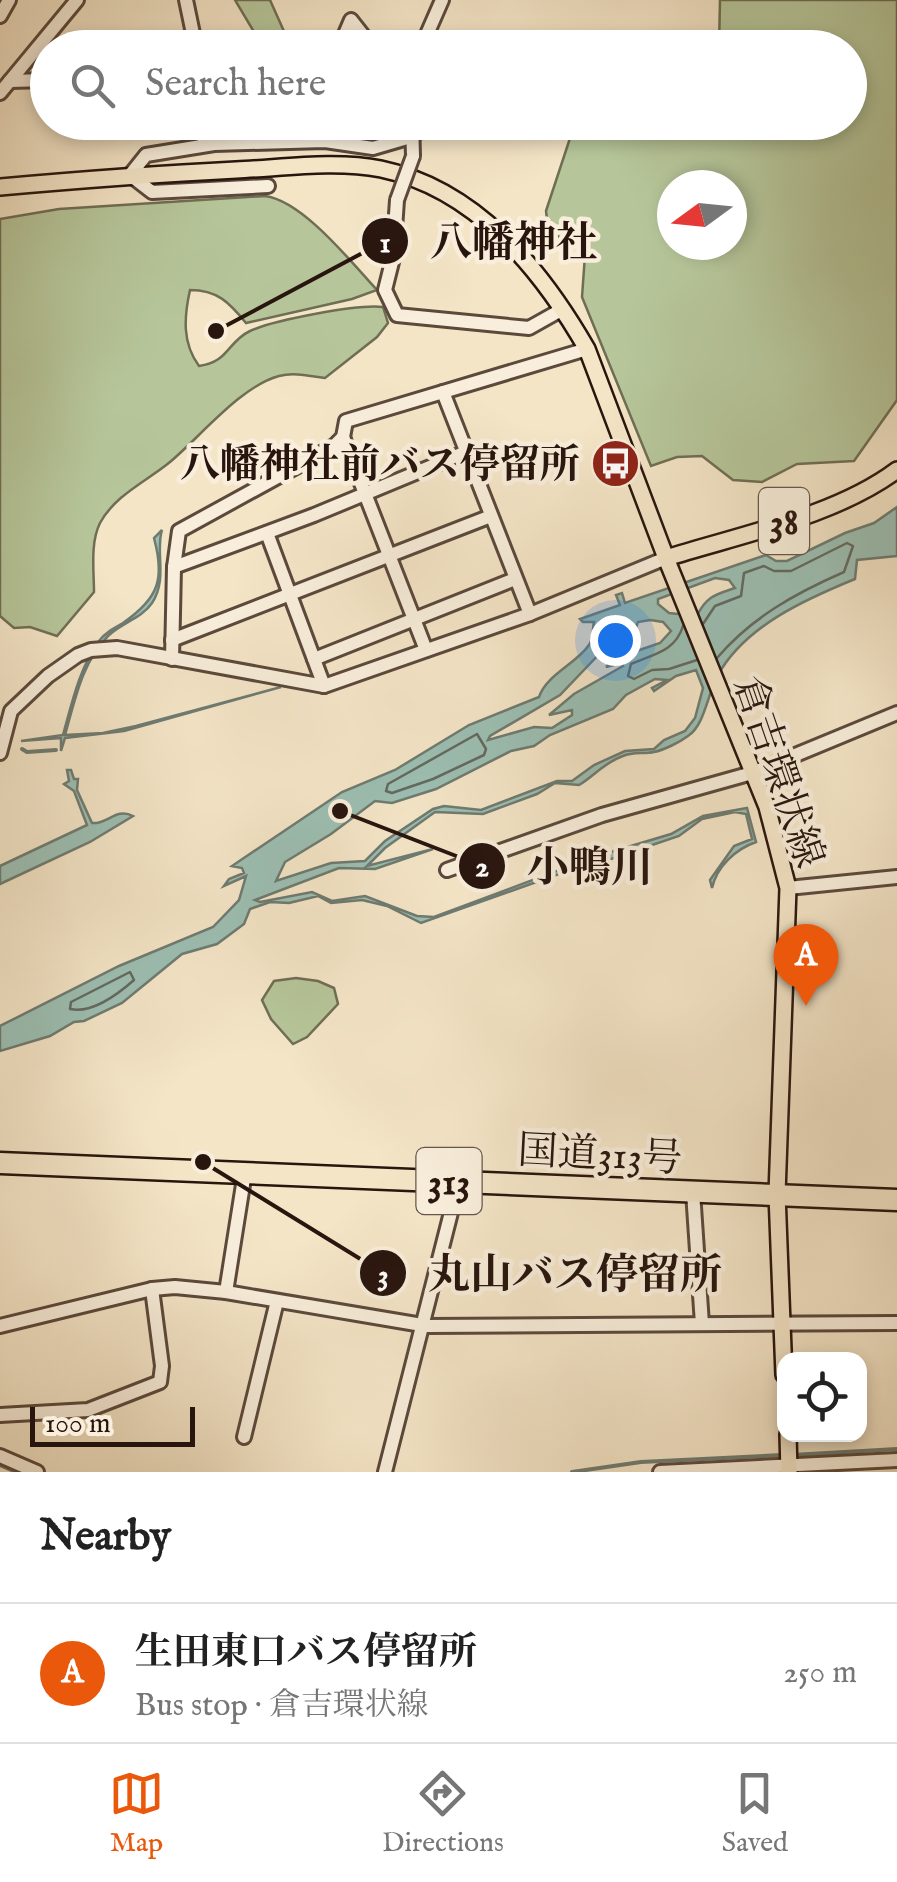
<!DOCTYPE html>
<meta charset="utf-8">
<style>
:root{--surface:#fff;--page:#f2f2f2;--text:#222;--muted:#767676;--line:#e0e0e0;--accent:#ea580c}
body{margin:0;font-family:"IM FELL English","Noto Serif JP",serif;background:var(--page);color:var(--text)}
.controls{position:absolute;right:30px;bottom:30px;display:grid;overflow:hidden;border-radius:20px;box-shadow:0 5px 15px #0003}
.controls button{width:90px;height:90px;display:grid;place-items:center;padding:0;border:0;border-bottom:2px solid var(--line);background:var(--surface);color:var(--text);font:50px sans-serif}
.compass{position:absolute;left:657px;top:170px;width:90px;height:90px;border-radius:50%;background:var(--surface);box-shadow:0 5px 15px #0003;rotate:255deg}
.scale{position:absolute;left:30px;bottom:25px;width:165px;box-sizing:border-box;padding-left:10px;border:5px solid #28150e;border-top:0;font-size:28px;line-height:35px;white-space:nowrap;color:#28150e;-webkit-text-stroke:8px #f8eedb;paint-order:stroke}
.you{position:absolute;left:615px;top:640px;width:35px;height:35px;margin:-25px;border:8px solid #fff;border-radius:50%;background:#1a73e8;box-shadow:0 0 0 15px #1a73e833}
.badge{display:grid;place-items:center;width:65px;height:65px;border-radius:50%;background:var(--accent);color:#fff;font-size:32px;font-weight:700}
.pin{position:absolute;translate:-50% -82px;filter:drop-shadow(0 2px 5px #0008)}
.pin::after{content:'';position:absolute;top:52px;width:35px;height:30px;background:inherit;clip-path:polygon(0 0,100% 0,50% 100%)}
.list{margin:0;padding:0;list-style:none}
h2{display:flex;justify-content:space-between;align-items:center;height:130px;margin:0;padding:0 40px;font-size:42px}
h2 small{font-size:32px;font-weight:400;color:var(--muted)}
.list li{display:grid;grid-template-columns:65px 1fr auto;gap:30px;align-items:center;box-sizing:border-box;height:140px;padding:0 40px;border-top:2px solid var(--line)}
.list b{display:block;font-size:38px;white-space:nowrap}
.list p{margin:0;font-size:32px;white-space:nowrap;color:var(--muted)}
.list em{font-size:32px;font-style:normal;color:var(--muted)}
.icon{flex:none;width:55px;height:55px;fill:none;stroke:currentColor;stroke-width:2;stroke-linecap:round;stroke-linejoin:round}
.map{position:relative;flex:none;width:897px;height:1472px;overflow:hidden}
.search{position:absolute;background:var(--surface);box-shadow:0 5px 15px #0003;left:30px;right:30px;top:30px;height:110px;display:flex;align-items:center;gap:25px;box-sizing:border-box;padding:0 35px;border-radius:55px;color:var(--muted);font-size:38px}
.sheet{height:270px;background:var(--surface)}
nav{display:flex;justify-content:space-around;align-items:center;box-sizing:border-box;height:140px;border-top:2px solid var(--line);background:var(--surface);font-size:28px;color:var(--muted)}
nav a{display:grid;justify-items:center;gap:5px}
nav .on{color:var(--accent)}
.map>svg:first-child{display:block}
.green{fill:#b6c69a;stroke:#6f6e54;stroke-width:2.5;fill-rule:evenodd}
.water{fill:#9cbfb3;stroke:#6e7b71;stroke-width:2.5;fill-rule:evenodd}
.lines{fill:none;stroke-linecap:round;stroke-linejoin:round}
.shore{stroke:#626a60;stroke-width:2.5}
.stream{stroke:#6e7b71;stroke-width:4}
.minor-casing{stroke:#5b493c;stroke-width:18}
.major-casing{stroke:#28150e;stroke-width:20}
.highway-casing{stroke:#28150e;stroke-width:25}
.minor{stroke:#f8eedb;stroke-width:12}
.major{stroke:#f4e5c7;stroke-width:15}
.highway{stroke:#f4e5c7;stroke-width:20}
.minor-bridge-casing{stroke:#5b493c;stroke-width:18;stroke-linecap:butt}
.minor-bridge{stroke:#f8eedb;stroke-width:12}
.labels{text-anchor:middle;stroke-width:9;stroke-linejoin:round;paint-order:stroke}
.shield{fill:#f8eedb;stroke:#66564c;stroke-width:2.5}
.shield-label{font-size:38px;font-weight:bold;fill:#28150e}
.poi-label{font-size:40px;font-weight:bold;fill:#28150e;stroke:#f8eedb;text-anchor:end}
.street-label{font-size:40px;fill:#28150e;stroke:#f8eedb}
.leader{fill:none;stroke:#28150e;stroke-width:4}
.callout-dot{fill:#28150e;stroke:#f8eedb;stroke-width:4}
.mark-label{font-size:30px;text-anchor:middle;font-weight:bold;fill:#fff}
.callout-label{font-size:42px;text-anchor:middle;font-weight:bold;fill:#28150e;stroke:#f8eedb;stroke-width:9;stroke-linejoin:round;paint-order:stroke}
</style>
<div class="map">
<svg width="897" height="1472" viewBox="0 0 897 1472">
<rect width="100%" height="100%" fill="#f4e5c7"/>
<filter id="stains"><feTurbulence type="fractalNoise" baseFrequency=".002" numOctaves="4"/><feColorMatrix values="0 0 0 0 .2 0 0 0 0 .09 0 0 0 0 .02 0 0 0 .5 -.17"/></filter>
<radialGradient id="worn" r=".72"><stop offset=".6" stop-color="#630" stop-opacity="0"/><stop offset="1" stop-color="#630" stop-opacity=".3"/></radialGradient>
<g class="green">
<polygon points="235,0 270,0 291,47 263,47"/>
<path d="M720 0H897V400L854 461 797 464 762 482 733 480 702 456 677 457 651 466 582 297 586 241 560 238 548 228 546 211 575 123 850 122V48L719 47ZM732 185V245H672V185Z"/>
<polygon points="643,39 682,47 603,47 613,42"/>
<path d="M265 196C303 201 351 262 377 290L352 299 246 323C229 302 217 290 190 290 184 317 182 343 199 366 229 362 227 342 250 331 274 320 357 304 383 307L388 323 377 337 325 378C310 376 294 372 279 376 241 386 200 437 170 462 147 481 115 495 100 523 90 543 94 571 94 592L57 636 30 627 14 628 0 616V219L59 209Z"/>
<polygon points="296,978 318,981 334,988 338,1004 307,1037 293,1044 271,1019 262,1000 274,981"/>
</g>
<g class="water">
<path d="M897 507V556L857 560 855 579C806 599 745 626 718 675 708 692 705 725 688 736 680 742 664 750 654 752 644 754 632 752 623 756 605 762 594 776 579 785L555 783 537 794 483 814 435 812 385 848 367 866 433 849 375 869 339 868 255 900 260 902 312 892 332 901 365 896 417 916 434 917 594 857 671 834 703 816 747 808 756 842C736 849 717 866 712 888L710 880 734 846 752 839 746 814 735 812 702 819 679 836 611 859H601L421 923 387 906 362 900 331 903 318 896 289 903 270 902 250 909 244 924 217 944 182 954 122 1003 84 1021 74 1022 50 1036 0 1051V1026L119 966 213 927 239 900 246 876 224 886 229 879 244 873 242 868 232 866 342 792 395 770 469 725 539 697C546 675 576 664 589 645 594 638 592 630 594 622H583L580 619 620 605 616 595 622 593 625 603 766 555 776 561H787L845 533 874 523ZM715 578 729 580 735 588C717 594 706 596 697 616L669 613 658 604V599ZM650 620 663 622 671 631 660 643 625 655 622 653 606 667 622 663 623 666 574 694 549 715 572 710V715L552 728 534 727 488 740 490 736 560 695 605 648 631 641 638 622ZM696 670 703 688 695 718 685 731 664 740 654 749 625 751 594 765 572 781H557L481 810 444 806 433 809 385 841 365 861 331 863 276 881 285 862 331 834 375 801 392 803 436 789 511 751 534 746 550 735 613 709 626 695 655 679 667 680 652 688 654 691 676 676Z"/>
<path d="M162 530C155 551 168 579 152 603 142 618 121 623 108 636 82 662 75 700 65 735L103 733 136 726 281 687 124 731 65 738 61 751V738L21 741 63 735C72 703 79 669 99 641 105 633 114 628 123 623 159 598 165 579 154 538Z"/>
<path d="M67 770H71L74 779H78L77 790 92 823C107 825 116 807 133 816L90 842 0 884V866L87 825 74 791 64 784 69 781Z"/>
</g>
<g class="lines">
<g class="shore">
<path d="M703 624 715 606 741 596 744 573 764 566 774 571H791L847 543 853 546 844 572C796 593 752 617 717 658"/>
<path d="M683 626C675 652 653 654 631 664L628 676 634 679 652 670 669 669 697 660"/>
<polygon points="477,734 486,749 484,755 433,779 392,793 386,791 388,784"/>
<path d="M130 972 134 980C117 995 92 1014 70 1009L71 1002Z"/>
</g>
<g class="stream">
<polyline points="22,749 27,752 56,750"/>
<polyline points="792,1455 897,1449"/>
<polyline points="0,1465 16,1472"/>
<polyline points="572,1472 641,1462 782,1455"/>
</g>
<defs>
<g id="minor">
<polyline points="186,0 196,48"/>
<polyline points="0,16 9,0"/>
<polyline points="339,48 351,20 373,48"/>
<polyline points="421,48 442,0"/>
<polyline points="10,81 48,80"/>
<polyline points="0,93 77,0"/>
<polyline points="203,122 204,145"/>
<polyline points="412,122 413,156"/>
<polyline points="268,186 152,192 130,175 146,155 214,144 325,141 373,148 414,136"/>
<polyline points="397,200 393,258 385,290 397,315 529,328 561,310"/>
<polyline points="443,392 530,614"/>
<polyline points="343,437 426,650"/>
<polyline points="267,533 324,686"/>
<polyline points="174,567 314,515 466,452"/>
<polyline points="172,640 491,516"/>
<polyline points="172,659 174,567 179,531 334,446 343,437 346,421 587,349"/>
<polyline points="314,659 515,579"/>
<polyline points="0,753 11,711 48,676 78,655 91,650 117,648 324,686 530,614 666,558"/>
<polyline points="447,870 602,815 752,773 897,713"/>
<polyline points="788,888 897,877"/>
<polyline points="693,1192 702,1324"/>
<polyline points="226,1292 245,1172"/>
<polyline points="0,1326 152,1289"/>
<polyline points="0,1415 88,1410 160,1382 162,1366 152,1289 175,1287 226,1292 428,1326 897,1323"/>
<polyline points="244,1437 277,1301"/>
<polyline points="0,1456 37,1472"/>
<polyline points="385,1472 459,1181"/>
<polyline points="660,1472 897,1460"/>
</g>
<g id="major">
<path d="M0 187C79 180 157 174 236 170 283 168 334 160 381 169 476 189 541 269 587 349L666 558 767 807 788 888 777 1194 784 1375"/>
<path d="M666 558C739 535 836 516 897 470"/>
<polyline points="788,1434 789,1472"/>
</g>
<polyline id="highway" points="0,1163 897,1200"/>
</defs>
<use href="#minor" class="minor-casing"/>
<use href="#major" class="major-casing"/>
<use href="#highway" class="highway-casing"/>
<use href="#minor" class="minor"/>
<use href="#major" class="major"/>
<use href="#highway" class="highway"/>
<defs>
<polyline id="minor-bridge" points="397,200 413,156"/>
</defs>
<use href="#minor-bridge" class="minor-bridge-casing"/>
<use href="#minor-bridge" class="minor-bridge"/>
</g>
<defs>
<symbol id="bus-disc" viewBox="-11 -11 22 22"><circle r="9.5" fill="#8f2418" stroke="#f8eedb"/><path d="M-5-6H5V4H4V6H2V4H-2V6H-4V4H-5ZM-3.5-4V0h7V-4ZM-3.5 1.2v1.5H-2V1.2ZM2 1.2v1.5H3.5V1.2Z" fill="#fff"/></symbol>
</defs>
<g fill-rule="evenodd">
<use href="#bus-disc" x="588" y="436" width="55" height="55"/>
</g>
<g class="labels">
<g class="shield">
<rect x="759" y="488" width="50" height="66" rx="8"/>
<rect x="416.5" y="1148" width="65" height="66" rx="8"/>
</g>
<g class="shield-label">
<text x="784" y="534">38</text>
<text x="449" y="1194">313</text>
</g>
<g class="poi-label">
<text x="580" y="477">八幡神社前バス停留所</text>
</g>
<g class="street-label">
<text transform="translate(780 771) rotate(71)" y="14">倉吉環状線</text>
<text transform="translate(600 1153) rotate(3)" y="14">国道313号</text>
</g>
</g>
<path class="leader" d="M216 331L385 241M340 811L482 866M203 1162L383 1273"/>
<g class="callout-dot">
<circle cx="216" cy="331" r="10"/>
<circle cx="340" cy="811" r="10"/>
<circle cx="203" cy="1162" r="10"/>
<circle cx="385" cy="241" r="25"/>
<circle cx="482" cy="866" r="25"/>
<circle cx="383" cy="1273" r="25"/>
</g>
<g class="mark-label">
<text x="385" y="252">1</text>
<text x="482" y="876">2</text>
<text x="383" y="1284">3</text>
</g>
<g class="callout-label">
<text x="514" y="256">八幡神社</text>
<text x="590" y="881">小鴨川</text>
<text x="575" y="1288">丸山バス停留所</text>
</g>
<rect width="100%" height="100%" filter="url(#stains)"/>
<rect width="100%" height="100%" fill="url(#worn)"/>
</svg>
<div class="controls">
<button><svg class="icon" aria-label="locate" viewBox="0 0 24 24"><circle cx="12" cy="12" r="6"/><path d="M12 2v4M12 18v4M2 12h4M18 12h4"/></svg></button>
</div>
<svg class="compass" viewBox="-18 -18 36 36"><path d="M0-13l5 13h-10z" fill="#e53935"/><path d="M0 13l5-13h-10z" fill="#767676"/></svg>
<div class="scale">100 m</div>
<div class="you"></div>
<div class="pin badge" style="left:806px;top:1006px">A</div>
<div class="search"><svg class="icon" aria-label="search" viewBox="0 0 24 24"><circle cx="10" cy="10" r="6"/><path d="M15 15l6 6"/></svg>Search here</div>
</div>
<section class="sheet">
<h2>Nearby<small></small></h2>
<ul class="list">
<li><span class="badge">A</span><div><b>生田東口バス停留所</b><p>Bus stop · 倉吉環状線</p></div><em>250 m</em></li>
</ul>
</section>
<nav>
<a class="on"><svg class="icon" aria-label="map" viewBox="0 0 24 24"><path d="M3 6l6-2 6 2 6-2v14l-6 2-6-2-6 2zM9 4v14M15 6v14"/></svg>Map</a>
<a><svg class="icon" aria-label="directions" viewBox="0 0 24 24"><path d="M12 3l9 9-9 9-9-9zM9 14v-3h6M13 9l2 2-2 2"/></svg>Directions</a>
<a><svg class="icon" aria-label="saved" viewBox="0 0 24 24"><path d="M7 4h10v16l-5-4-5 4z"/></svg>Saved</a>
</nav>
